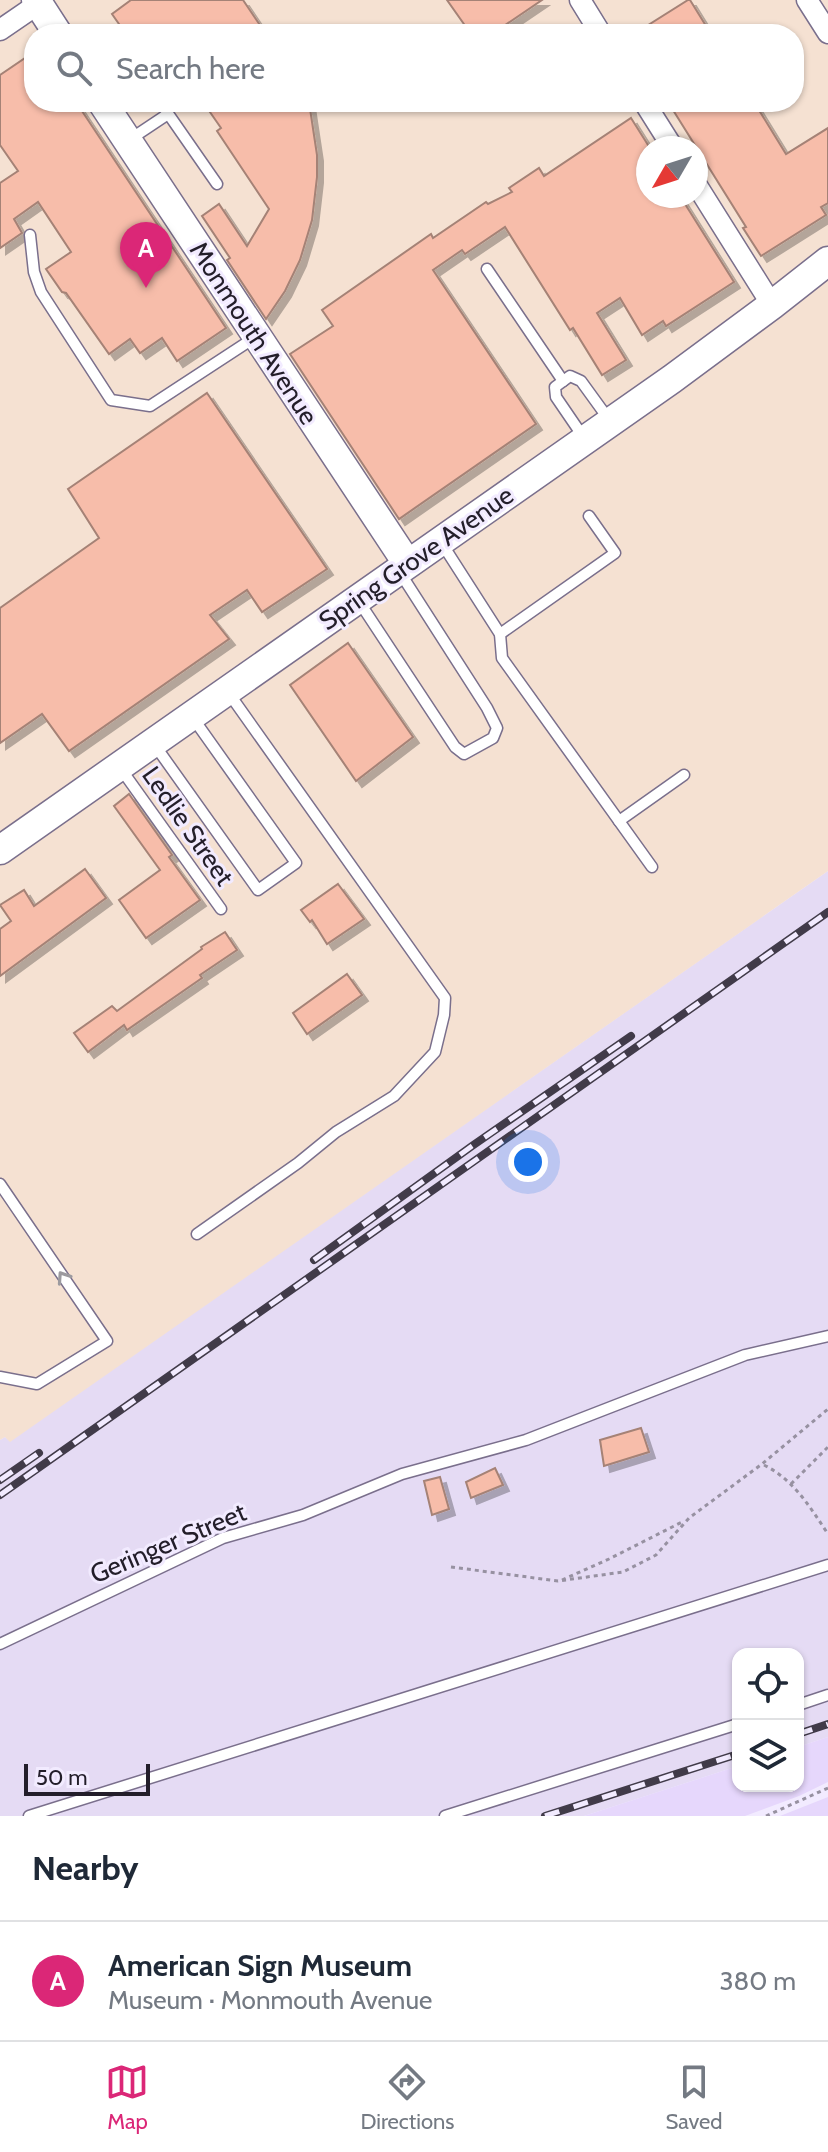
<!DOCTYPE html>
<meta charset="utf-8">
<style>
:root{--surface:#fff;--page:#f6f6f7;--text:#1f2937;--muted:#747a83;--line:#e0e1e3;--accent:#db2777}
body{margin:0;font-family:Cabin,sans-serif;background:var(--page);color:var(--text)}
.controls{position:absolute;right:24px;bottom:24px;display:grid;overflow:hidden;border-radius:16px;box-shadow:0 2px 6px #0004}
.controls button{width:72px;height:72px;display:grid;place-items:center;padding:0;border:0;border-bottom:2px solid var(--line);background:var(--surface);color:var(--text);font:40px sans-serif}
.compass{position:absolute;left:636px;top:136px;width:72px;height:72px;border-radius:50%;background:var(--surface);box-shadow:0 2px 6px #0004;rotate:231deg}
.scale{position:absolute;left:24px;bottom:20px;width:126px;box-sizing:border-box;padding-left:8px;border:4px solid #231e2a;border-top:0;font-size:22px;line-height:28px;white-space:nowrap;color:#231e2a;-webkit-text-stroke:6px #f2ebff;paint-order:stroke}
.you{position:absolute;left:528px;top:1162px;width:28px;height:28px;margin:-20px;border:6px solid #fff;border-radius:50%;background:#1a73e8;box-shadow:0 0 0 12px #1a73e833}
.badge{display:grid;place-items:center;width:52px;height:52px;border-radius:50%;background:var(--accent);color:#fff;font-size:26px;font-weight:700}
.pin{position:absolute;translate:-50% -66px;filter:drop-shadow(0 2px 4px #0008)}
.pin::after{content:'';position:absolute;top:42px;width:28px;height:24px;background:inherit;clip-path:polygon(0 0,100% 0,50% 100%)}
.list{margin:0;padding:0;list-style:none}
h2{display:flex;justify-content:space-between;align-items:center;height:104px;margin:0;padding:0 32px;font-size:34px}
h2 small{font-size:26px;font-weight:400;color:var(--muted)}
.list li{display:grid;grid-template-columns:52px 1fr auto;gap:24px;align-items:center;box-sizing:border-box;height:120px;padding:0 32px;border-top:2px solid var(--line)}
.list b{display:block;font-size:30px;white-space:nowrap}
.list p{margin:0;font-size:26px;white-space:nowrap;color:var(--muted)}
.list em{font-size:26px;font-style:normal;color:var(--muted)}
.icon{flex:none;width:44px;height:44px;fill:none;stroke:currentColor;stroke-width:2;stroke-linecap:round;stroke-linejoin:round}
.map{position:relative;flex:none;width:828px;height:1816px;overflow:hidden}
.search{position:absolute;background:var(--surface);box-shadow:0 2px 6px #0004;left:24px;right:24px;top:24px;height:88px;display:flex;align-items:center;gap:20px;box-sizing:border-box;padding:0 28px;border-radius:32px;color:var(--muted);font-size:30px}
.sheet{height:224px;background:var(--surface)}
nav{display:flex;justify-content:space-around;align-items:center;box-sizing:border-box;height:112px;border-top:2px solid var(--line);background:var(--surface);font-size:22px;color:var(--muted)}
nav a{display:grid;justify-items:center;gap:4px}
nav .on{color:var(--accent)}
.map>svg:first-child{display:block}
.built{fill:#e5dbf4}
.industrial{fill:#f5e1d2;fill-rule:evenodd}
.green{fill:#e6d7fc}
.building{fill:#f7bdaa;stroke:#a58276;stroke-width:2;filter:url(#shadow)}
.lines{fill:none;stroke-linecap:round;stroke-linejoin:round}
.lane-casing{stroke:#7a6f8c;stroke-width:13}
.street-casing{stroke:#7a6f8c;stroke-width:23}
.secondary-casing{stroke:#7a6f8c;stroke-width:31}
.path{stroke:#9791a1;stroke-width:3;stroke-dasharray:4 4;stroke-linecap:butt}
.lane{stroke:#fff;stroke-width:10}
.street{stroke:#fff;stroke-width:20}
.secondary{stroke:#fff;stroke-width:28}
.rail-casing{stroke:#413b49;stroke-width:8}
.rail{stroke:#f2ebff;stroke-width:5;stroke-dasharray:15;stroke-linecap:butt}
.oneway{stroke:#9c9a9f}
.labels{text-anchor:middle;stroke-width:6;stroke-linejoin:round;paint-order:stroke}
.street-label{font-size:26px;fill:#231e2a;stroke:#f2ebff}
</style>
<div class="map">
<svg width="828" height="1816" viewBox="0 0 828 1816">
<defs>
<filter id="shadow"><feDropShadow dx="6" dy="6" stdDeviation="0" flood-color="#0004"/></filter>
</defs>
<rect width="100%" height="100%" fill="#f2ebff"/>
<polygon class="built" points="828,871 828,1737 798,1747 798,1654 738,1654 738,1766 584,1816 0,1816 0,1440 5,1437 10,1441"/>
<path class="industrial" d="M0 0H828V871L10 1442 5 1437 0 1440ZM34 34H794V102H34ZM648 148H696V196H648Z"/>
<g class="green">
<polygon points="828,1737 828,1782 799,1796 745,1816 584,1816 738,1766 738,1786 798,1786 798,1747"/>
<polygon points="828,1797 828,1816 780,1816"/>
</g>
<g class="building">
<polygon points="131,0 243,0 266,34 126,34 112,14"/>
<polygon points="447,0 542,0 492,34 471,34"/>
<polygon points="690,0 711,34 634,34 688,0"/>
<polygon points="34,52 34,102 76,102 226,328 177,361 162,338 140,353 130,339 109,354 66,293 62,292 46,269 71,252 38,202 14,219 22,233 0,248 0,183 18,171 0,145 0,75"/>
<polygon points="203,102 309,102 317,155 317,177 312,220 300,260 285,291 266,319 227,260 230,258 202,216 219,204 247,246 269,209 217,131 221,128"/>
<polygon points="668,102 754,102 786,154 828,128 828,203 821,207 826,215 761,256 743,228 746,227"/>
<polygon points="631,118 648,145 648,196 680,196 734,282 666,326 663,321 642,335 620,298 597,313 626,360 602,375 573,328 570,330 505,227 465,254 462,250 433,270 536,424 399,519 290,354 333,326 322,310 431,234 433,238 486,202 488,204 512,192 509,188 539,168 544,176"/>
<polygon points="207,393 327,569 262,612 247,590 210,615 229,639 69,751 42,714 0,743 0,608 99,538 68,489"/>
<polygon points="348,643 413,737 356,781 290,685"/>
<polygon points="129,794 172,855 169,857 200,900 146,938 119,900 160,870 114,806"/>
<polygon points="85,869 106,898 0,976 0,929 11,921 0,905 24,890 34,906"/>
<polygon points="338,884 364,919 327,944 312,920 310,922 301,910"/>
<polygon points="225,932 237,950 200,975 202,978 127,1030 124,1025 88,1052 74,1033 112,1006 117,1011 202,949 201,947"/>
<polygon points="347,974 362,995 307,1034 293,1013"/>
<polygon points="641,1428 649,1452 604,1466 600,1440"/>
<polygon points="495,1468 503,1485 471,1498 466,1482"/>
<polygon points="440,1477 449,1509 432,1515 424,1481"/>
</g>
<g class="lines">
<defs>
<g id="lane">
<polyline points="160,102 217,184"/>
<polyline points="129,140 168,114"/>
<polyline points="30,235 34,272 41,292 111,400 150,406 254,338"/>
<polyline points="487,269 563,381"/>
<polyline points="584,438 556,397 555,387 570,376 581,381 610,421"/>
<polyline points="441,542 500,634 502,658 652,867"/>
<polyline points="358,600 455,747 464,754 493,738 497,728 487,708 399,571"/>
<polyline points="500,634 615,553 589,516"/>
<polyline points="154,744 258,890 296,863 193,718"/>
<polyline points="121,769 221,909"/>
<polyline points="619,821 684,775"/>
<polyline points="0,1184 107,1341 37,1384 0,1377"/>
<polyline points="197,1234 298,1163 336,1132 394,1096 435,1052 444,1015 445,998 228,692"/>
<polyline points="0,1644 223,1538 303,1515 402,1474 526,1440 745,1355 828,1336"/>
<polyline points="798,1705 828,1695"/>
<polyline points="29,1816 828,1565"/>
<polyline points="445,1816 738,1724"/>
</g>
<g id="street">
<polyline points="580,0 601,34"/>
<polyline points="807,0 828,33"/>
<polyline points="0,30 38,4"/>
<polyline points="644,102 673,148"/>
<polyline points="696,184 772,305"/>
</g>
<g id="secondary">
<polyline points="36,0 58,34"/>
<polyline points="102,102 407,563"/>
<polyline points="0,850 672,379 772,305 828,261"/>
</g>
</defs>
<use href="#lane" class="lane-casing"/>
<use href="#street" class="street-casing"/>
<use href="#secondary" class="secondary-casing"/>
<g class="path">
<path d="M764 1465C794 1480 810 1507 828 1534"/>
<polyline points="791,1484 828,1447"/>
<polyline points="451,1567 558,1581 623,1572 656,1555 689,1518 762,1464 828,1409"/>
<polyline points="562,1580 609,1559 684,1521"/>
<polyline points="766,1816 828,1788"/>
</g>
<use href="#lane" class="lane"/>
<use href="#street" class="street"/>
<use href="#secondary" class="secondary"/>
<defs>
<g id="rail">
<polyline points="314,1260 472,1146 631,1036"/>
<polyline points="0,1480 39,1453"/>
<polyline points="0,1495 828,912"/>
<polyline points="798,1734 828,1724"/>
<polyline points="545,1816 738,1754"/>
</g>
</defs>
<use href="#rail" class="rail-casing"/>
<use href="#rail" class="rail"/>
</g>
<defs><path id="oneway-chevron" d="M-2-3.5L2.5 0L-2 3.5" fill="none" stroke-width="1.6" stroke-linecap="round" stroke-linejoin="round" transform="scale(2)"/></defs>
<use class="oneway" href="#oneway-chevron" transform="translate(63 1277) rotate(-124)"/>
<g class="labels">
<g class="street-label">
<text transform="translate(254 333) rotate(57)" y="9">Monmouth Avenue</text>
<text transform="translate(416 558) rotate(-35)" y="9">Spring Grove Avenue</text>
<text transform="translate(188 826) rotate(55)" y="9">Ledlie Street</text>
<text transform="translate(168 1543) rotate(-23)" y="9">Geringer Street</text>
</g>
</g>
</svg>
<div class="controls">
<button><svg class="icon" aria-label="locate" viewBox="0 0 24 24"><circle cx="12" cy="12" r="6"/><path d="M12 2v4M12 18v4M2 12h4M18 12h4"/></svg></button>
<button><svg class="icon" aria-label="layers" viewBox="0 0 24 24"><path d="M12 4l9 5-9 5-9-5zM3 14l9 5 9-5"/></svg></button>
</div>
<svg class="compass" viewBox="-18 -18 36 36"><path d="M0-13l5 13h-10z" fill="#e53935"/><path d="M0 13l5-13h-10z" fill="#747a83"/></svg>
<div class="scale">50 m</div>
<div class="you"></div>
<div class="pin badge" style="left:146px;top:288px">A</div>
<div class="search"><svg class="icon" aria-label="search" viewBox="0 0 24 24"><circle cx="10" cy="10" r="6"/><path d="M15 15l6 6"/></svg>Search here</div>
</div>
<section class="sheet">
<h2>Nearby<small></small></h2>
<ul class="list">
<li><span class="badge">A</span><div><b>American Sign Museum</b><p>Museum · Monmouth Avenue</p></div><em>380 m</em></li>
</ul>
</section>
<nav>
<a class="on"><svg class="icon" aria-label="map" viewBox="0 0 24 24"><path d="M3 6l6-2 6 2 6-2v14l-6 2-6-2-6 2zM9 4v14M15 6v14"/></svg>Map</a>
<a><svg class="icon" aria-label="directions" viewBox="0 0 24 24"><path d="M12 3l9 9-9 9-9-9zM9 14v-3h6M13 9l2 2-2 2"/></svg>Directions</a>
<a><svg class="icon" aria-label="saved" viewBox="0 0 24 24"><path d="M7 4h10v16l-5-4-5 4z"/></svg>Saved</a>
</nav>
